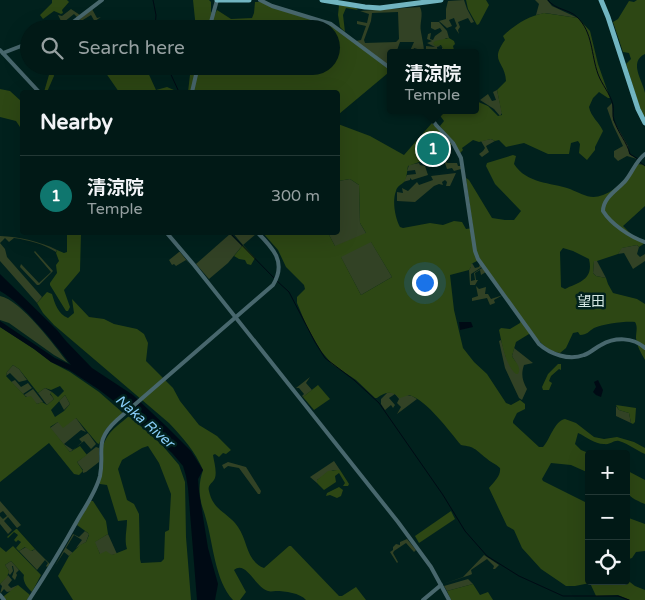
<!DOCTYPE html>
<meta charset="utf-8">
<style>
:root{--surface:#011916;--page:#0f2623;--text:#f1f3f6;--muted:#96a0a1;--line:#233835;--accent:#0f766e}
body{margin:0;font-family:"Varela Round","Noto Sans JP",sans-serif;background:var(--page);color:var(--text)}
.controls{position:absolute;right:15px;bottom:15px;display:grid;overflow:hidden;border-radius:5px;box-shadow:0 5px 20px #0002}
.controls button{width:45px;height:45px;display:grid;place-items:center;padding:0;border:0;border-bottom:1px solid var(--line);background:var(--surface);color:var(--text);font:25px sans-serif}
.you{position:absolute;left:424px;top:282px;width:18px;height:18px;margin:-12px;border:4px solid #fff;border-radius:50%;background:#1a73e8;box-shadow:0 0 0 8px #1a73e833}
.badge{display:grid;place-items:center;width:32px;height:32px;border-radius:50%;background:var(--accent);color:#fff;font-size:16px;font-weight:700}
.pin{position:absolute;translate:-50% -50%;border:2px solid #fff;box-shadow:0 1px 5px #0006}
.popup{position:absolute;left:387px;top:49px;width:92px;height:65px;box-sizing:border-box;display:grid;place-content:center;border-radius:5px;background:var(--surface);filter:drop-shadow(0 1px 4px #0005);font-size:16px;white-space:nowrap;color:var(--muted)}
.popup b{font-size:19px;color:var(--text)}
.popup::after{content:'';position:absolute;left:50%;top:100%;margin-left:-10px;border:10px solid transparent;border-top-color:var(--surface)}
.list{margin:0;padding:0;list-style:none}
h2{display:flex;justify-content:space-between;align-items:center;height:65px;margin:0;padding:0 20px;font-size:21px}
h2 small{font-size:16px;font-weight:400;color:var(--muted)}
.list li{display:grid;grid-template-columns:32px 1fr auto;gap:15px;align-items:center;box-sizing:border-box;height:80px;padding:0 20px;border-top:1px solid var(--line)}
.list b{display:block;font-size:19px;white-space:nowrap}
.list p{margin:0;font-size:16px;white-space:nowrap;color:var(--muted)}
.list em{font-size:16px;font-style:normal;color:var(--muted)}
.icon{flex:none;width:28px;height:28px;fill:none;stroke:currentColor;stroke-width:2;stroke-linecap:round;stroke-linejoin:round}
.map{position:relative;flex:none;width:645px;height:600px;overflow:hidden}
.search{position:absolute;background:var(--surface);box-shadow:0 5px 20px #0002;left:20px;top:20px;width:320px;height:55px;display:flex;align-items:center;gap:12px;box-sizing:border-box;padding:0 18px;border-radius:28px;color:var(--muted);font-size:19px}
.panel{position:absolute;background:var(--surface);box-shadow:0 5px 20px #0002;left:20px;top:90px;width:320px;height:145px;border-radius:5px}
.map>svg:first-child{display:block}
.green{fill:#324225;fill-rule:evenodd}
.forest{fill:#2d4714;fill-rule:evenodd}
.water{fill:#000a14}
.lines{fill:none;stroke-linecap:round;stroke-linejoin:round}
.stream{stroke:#000a14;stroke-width:1}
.minor{stroke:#48676d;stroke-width:4}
.major{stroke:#71b5c1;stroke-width:5}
.labels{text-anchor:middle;stroke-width:5;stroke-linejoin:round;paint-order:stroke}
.neighbourhood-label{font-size:14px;fill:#d5e7e3;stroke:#01211d}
.water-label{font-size:14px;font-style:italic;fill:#87cbf4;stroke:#01211d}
</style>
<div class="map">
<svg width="645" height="600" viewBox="0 0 645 600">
<rect width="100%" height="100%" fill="#01211d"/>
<g class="green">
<polygon points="464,0 467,9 474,22 471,23 468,18 458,22 460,27 458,30 459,34 455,28 457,26 454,18 449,20 452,26 447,28 439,21 446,19 446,9 448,1"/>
<polygon points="535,0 547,0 552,6 578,18 545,13 536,15 539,4"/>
<path d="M420 7C424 15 419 23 421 32 422 39 424 45 424 53H421V50L414 48 412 53H409L414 42H400L396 53H390L389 66 356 41 361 40 366 26 357 24V21L367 23 369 14 360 11ZM398 12 399 39 396 42 365 43 364 40 371 21 372 13Z"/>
<polygon points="71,9 80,15 77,17 74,14 64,22 65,24 68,22 70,23 62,29 57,29 56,27 57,26 60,27 62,23 58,15 62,16"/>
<polygon points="92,9 97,18 101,17 95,21 99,29 91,15 68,29"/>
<polygon points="431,22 439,22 447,31 449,38 446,38 439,45 442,47 447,53 439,53 442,52 442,47 440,46 437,47 438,53 432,53 432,51 426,49 426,46 435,47 427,43 432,41 427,39 428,34 431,33 430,39 433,40 435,36 442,31 440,28 435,30 431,28"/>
<polygon points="497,90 502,113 500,116 494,109 480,100 488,94 492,101 496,100 493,92"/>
<polygon points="612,103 613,120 628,146 629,154 637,159 627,156 618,161 614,157 614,151 623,146 613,125 607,108"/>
<polygon points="491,139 495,141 486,146 489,152 482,157 479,154 483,151 485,148 481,141"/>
<polygon points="443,157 447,163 457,163 458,166 462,166 461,169 454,171 452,168 447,169"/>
<polygon points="419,163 420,165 425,166 428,175 412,180 410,178 410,180 403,182 407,175 416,174 415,170 407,171 409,165"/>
<polygon points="456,173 450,186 446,186 447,182 445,180 442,182 443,185 439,184 434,186 415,202 397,201 397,192 403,193 402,188 408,191 417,182 419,185 433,180 431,176"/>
<polygon points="350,179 359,185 360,223 392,277 361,295 328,233 338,232 338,181"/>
<polygon points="232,232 254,233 256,234 243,245"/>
<polygon points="230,234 242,246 228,263 209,279 196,264"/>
<path d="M0 236C20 237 39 241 57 250L56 252C44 244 28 240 14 238L9 242 5 238 0 243 5 249 7 257 42 297 37 303 0 261Z"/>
<polygon points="637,245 639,247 637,254 640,257 645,254 645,261 633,269 624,253 618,254 621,248"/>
<polygon points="35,251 53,271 39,285 37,285 20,267 21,264 39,283 51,272 34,252"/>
<polygon points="179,252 180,252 192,267 186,260 176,266 174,264 172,265 169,260"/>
<polygon points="594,261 597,261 606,278 596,276 593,273"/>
<polygon points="472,263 475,268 479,267 480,264 482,267 471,274 471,281 475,280 474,273 482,268 486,272 481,275 480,270 475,273 476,280 478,280 475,285 470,285 469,270 471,267 470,264"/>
<polygon points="476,286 479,289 486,287 485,294 488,294 491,299 503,295 494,300 495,303 490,305 487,298 472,301 472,298 478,296"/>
<path d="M0 296C21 300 55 346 68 363L54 355 9 323 0 320Z"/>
<path d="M501 340 506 357 516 363 512 356 514 348 533 363 524 365C521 374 522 380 527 389L522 400 519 398 505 368 499 341Z"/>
<polygon points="13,365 19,369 27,380 19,382 10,373 6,376 7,372"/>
<polygon points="310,377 306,383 312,390 303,397 302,396 304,394 299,388 296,388"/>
<polygon points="15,380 21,387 28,383 32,388 23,394 11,382"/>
<polygon points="45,388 52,392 50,394 54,399 47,405 38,393"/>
<polygon points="33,389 43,402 37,404 24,395"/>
<polygon points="392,392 412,396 417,399 397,414 401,407 397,403 399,399 395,394 389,398 395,405 393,408 391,405 385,410 381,404 381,399 387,393"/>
<polygon points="65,395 70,404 64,410 59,401"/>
<polygon points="616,406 619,410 629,413 631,423 616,416"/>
<polygon points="76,418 86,432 81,430 64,444 73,450 82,442 79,439 88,433 96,444 91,449 84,441 70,452 50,428 58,422"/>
<polygon points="96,447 99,448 99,462 86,472 83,473 83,470 77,462"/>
<polygon points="334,461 340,470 333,470 317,480 317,483 310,477"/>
<polygon points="228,462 246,467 261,491 260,494 258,494 239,468 228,466 224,469 222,465"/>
<polygon points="0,501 21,525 17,528 8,517 4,521 12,530 8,534 0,524 0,516 3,519 7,516 3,511 0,513"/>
<polygon points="85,531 89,534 86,542 76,548 82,540 74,535 66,548 73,553 69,556 64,552 55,566 73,534 79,537"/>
<polygon points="108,534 117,554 112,555 100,554 94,542"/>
<polygon points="407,539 416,550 414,552 406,543 394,551 393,553 398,562 397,563 390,552 393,550 393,547 396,544 400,545 400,542"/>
<polygon points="26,547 32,551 35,549 50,564 47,567 46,566 48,563 45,560 37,570 19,551"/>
<polygon points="484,555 499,565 495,569 493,569 494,566 487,559 471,570 472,574 470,575 443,584 463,577"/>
<polygon points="11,561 19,570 16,573 17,575 15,580 12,577 14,571 13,566 12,566 13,571 10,575 8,573 9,571 5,565"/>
<polygon points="8,575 12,580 8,585 11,588 18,585 12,591 7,592 4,589 0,594 2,586 0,584"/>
<polygon points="468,579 473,584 447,591 444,586"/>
</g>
<g class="forest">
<polygon points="52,0 67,0 69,2 62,10 63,13 61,14 54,11 43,19 40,15 52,3"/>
<path d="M193 0H209L211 2V12L215 14 217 10 231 19 252 18 254 13 255 2H260L332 25 388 68V73L339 114 338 124 370 136 404 155 432 123 453 144 447 148 442 146 438 148 432 145 430 148 433 154 428 159 408 166C407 171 407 178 404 182 401 185 397 186 396 191 392 201 395 218 400 227L403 228 430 223 443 225 454 221 462 222 466 229 473 228 466 178 469 180 492 218 505 220H514L521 211 495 184 486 166 487 163 513 155 516 156 514 164C527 184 550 182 570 189 582 194 590 200 603 195 619 189 627 176 637 164L645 165V206L623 226 631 234 645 243 639 247 637 245 622 248 618 254 597 261H594L593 273 596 276 606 278 608 284 613 293 637 299 645 304V360C641 353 637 346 636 338 636 332 638 327 635 322 625 321 603 324 594 328 589 331 587 335 580 335L578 332 573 333 566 348 560 353C542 350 541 338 529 334L516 342 512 356C515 362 522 367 518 374H516C505 364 502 344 499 330L501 328 510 329 520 323 521 319 499 285 479 260 471 264V267L469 270 450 275 454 310 463 348 474 362 487 374 506 403 511 405 520 400 525 404V409L517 413 513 421V423L539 447H543C550 440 554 421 565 419L576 423 594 437 604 439 617 437 634 442 645 448V454C636 450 629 444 619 441 613 440 611 445 604 444 594 444 587 437 578 433L575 444 581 450 591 454H589V473L571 465 551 463 542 479 543 481 589 504V581H626V579L635 586 645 590V600H630L618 595 596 596 590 583 575 586H566L541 569 522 548 514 530 507 526 489 488C494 482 501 476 500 468 496 464 490 462 486 458 475 449 475 447 461 445 449 431 427 400 409 395L400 398C392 390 385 392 377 398H375L356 380 332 364 321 351 307 327 297 303V297L305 289 304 285 286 267 278 250 263 233H328L335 246 366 233 360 223 359 185 350 179 338 181V92H188L191 66H331V29H196ZM371 242 392 277 361 295 341 257ZM563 248 573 251 589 259C594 280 579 282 565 289L561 287 560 252Z"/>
<polygon points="466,0 486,0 489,5 479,24 477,25 468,9"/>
<path d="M637 0H645V54C628 62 643 81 645 93 645 101 645 110 645 117L641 112 627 67 626 64 631 59 629 53 623 52 613 22 618 19 629 1 634 2Z"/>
<polygon points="339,5 356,8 358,10 346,8 343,15 345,32 340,27 338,15"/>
<path d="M544 13 578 18 590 31 598 64 610 98H608L599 92 593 98 589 107C591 117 599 122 603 131L595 147V150L587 160 579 153 580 144 578 141 571 143 569 154H548L524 143 506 147 499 140 495 141 491 139 479 142 473 140 462 148 463 150 460 153 440 126 444 121 436 110H476V101L488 106 498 116 502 115 497 90 506 81C505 61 489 62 505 40L503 36C514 25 529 16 544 13Z"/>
<polygon points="449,38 454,41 455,44 453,46 454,50 450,53 445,52 441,45 435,46 433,43 435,41"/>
<polygon points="101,66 145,66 156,90 167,87 174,90 175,92 119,92"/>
<polygon points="51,68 53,70 54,76 47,92 44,92"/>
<polygon points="0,89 10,91 22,102 22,130 16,121 0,117"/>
<polygon points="67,233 81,233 80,271 64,290 70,307 68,311 66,311 50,285 50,283 57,273 56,265 59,261 56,253 57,250 64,253 67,252"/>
<polygon points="243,245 255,258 251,265 247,264 245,260 239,259 234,256"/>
<path d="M47 292 52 294C55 304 58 314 68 318L74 313 72 299 89 317 104 319 114 324 137 329 144 334 148 343 146 361 173 388 180 401 199 425 217 436 231 450 226 454 223 453 219 457 215 454 213 455C214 462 217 471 215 478 213 483 207 485 209 491 213 511 228 512 238 527 248 541 246 561 264 568L289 546H291L339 596H342L356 587 366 600H306C300 593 285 591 276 591 273 591 271 592 268 591 255 587 246 560 234 570L246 592 240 600H233C215 581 213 543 206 519 204 511 201 505 200 496 199 486 200 479 203 470 195 451 183 438 169 423L54 325 43 313 37 303Z"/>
<path d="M0 327 34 349 51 362 70 372 99 392 123 413 106 429 99 444 97 443 76 418 63 428 58 422 50 427 70 452 80 446 87 455 77 462 83 471 79 475 74 474 49 443 0 482ZM13 365 19 369 38 393 45 388 51 390 60 386 64 391 58 397 52 392 50 393 54 399 47 405 42 402 37 404 31 396 26 397 6 376 7 372ZM65 395 70 404 64 411 55 417 51 410Z"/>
<polygon points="558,364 561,364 561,370 559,369 551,376 549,381 552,383 549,390 543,390 542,387 548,374"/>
<polygon points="318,385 330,399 314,410 303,397"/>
<polygon points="616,405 636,408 635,422 633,424 631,423 629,413 619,410"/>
<path d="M129 416 162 445 179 465 185 482 186 537 191 600H73L58 576 69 556 80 545 86 542 89 535 88 533 77 525 90 501H93L106 521 108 534 95 542 100 554 106 551 112 555 127 549C124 539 127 531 127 520L118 521 107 485 100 484V482C101 469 99 450 106 439 111 429 121 423 129 416ZM148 446 159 463 171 494 169 530 165 532 164 559 161 562 141 563 140 559 139 514 134 504 127 500 118 469 122 460 142 448Z"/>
<polygon points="337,470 340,470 349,484 348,486 343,486 345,483 339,473 335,476 336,482 324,490 317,483 317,480 328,471"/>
<path d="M626 470 645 480V504C623 495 626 492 626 470Z"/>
<polygon points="339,487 343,490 341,496 337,498 330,495 326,496 327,493"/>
<polygon points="451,511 455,519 419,543 415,536"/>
<polygon points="626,517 645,524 645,551 636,552 632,558 626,560"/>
<polygon points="16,529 17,529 35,549 31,551 25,547 19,551 16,548 21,542 18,540 16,542 14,540 18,535 14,532 8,538 7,537"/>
<path d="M13 546 41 575 32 592C27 588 22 580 24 575L11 561 5 565 9 571 7 577 0 584V547L6 552Z"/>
<polygon points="473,584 480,595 488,592 493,600 451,600 447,591"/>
<polygon points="18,585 30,595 27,600 5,600 3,597 4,596"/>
</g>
<g class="water">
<path d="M0 274 57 330 66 341 92 368 133 395 167 427 191 451 203 470 198 479 199 492 208 548 218 584 215 600H197L188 488 186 476 183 466 172 453 119 405 98 389 69 370 51 362 34 349 0 327V321L55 358 71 365C54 343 24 304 0 291Z"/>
<polygon points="459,322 471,322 473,327 460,330"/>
<polygon points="598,380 603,390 601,397 596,395 593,392 596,387 594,382"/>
</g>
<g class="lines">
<g class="stream">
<polyline points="153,0 156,15 155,29"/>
<path d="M548 0C555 10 569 9 577 17 593 32 591 55 598 74 602 85 610 93 613 105 614 110 612 115 614 120 618 133 627 142 630 154L638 159"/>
<polyline points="167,66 179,92"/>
<polyline points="640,162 645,166"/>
<polyline points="229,232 274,278"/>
<polyline points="277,281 289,292 315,342 325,358 354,380 379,403 443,495 465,531 487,556 519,576 563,596 618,596 629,600"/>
</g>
<g class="minor">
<polyline points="260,0 272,6 331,24 390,68"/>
<polyline points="64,29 102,0"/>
<polyline points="209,29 217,0"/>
<polyline points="0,50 39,92"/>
<polyline points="3,53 29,43"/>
<polyline points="192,92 198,66"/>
<path d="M426 110 436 125 453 143 461 158 475 251 478 259 539 344C550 354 569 361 584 355 590 353 595 348 601 345 615 337 633 337 645 348"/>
<path d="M645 154C636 161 633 171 626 180 619 189 603 197 603 211 611 224 630 237 645 242"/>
<polyline points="166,232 194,265 398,522 431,567 449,600"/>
<polyline points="0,595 4,600"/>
<path d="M29 600C46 574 62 548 77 521 85 507 96 492 100 476 105 450 93 442 117 420L273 285C287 262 273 248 257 232"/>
<polyline points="423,600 441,585"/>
</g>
<g class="major">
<polyline points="217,0 249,0"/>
<polyline points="322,0 365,7 380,8 441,0"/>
<polyline points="601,0 608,17 638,109 645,123"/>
</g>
</g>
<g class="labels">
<g class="neighbourhood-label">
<text x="591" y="306">望田</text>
</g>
<g class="water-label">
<text transform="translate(145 421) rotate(41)" y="5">Naka River</text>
</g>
</g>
</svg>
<div class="controls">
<button>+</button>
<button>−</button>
<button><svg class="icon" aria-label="locate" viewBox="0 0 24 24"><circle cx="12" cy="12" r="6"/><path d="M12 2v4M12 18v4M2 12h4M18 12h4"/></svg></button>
</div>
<div class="you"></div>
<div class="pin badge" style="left:433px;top:149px">1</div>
<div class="popup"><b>清涼院</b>Temple</div>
<div class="search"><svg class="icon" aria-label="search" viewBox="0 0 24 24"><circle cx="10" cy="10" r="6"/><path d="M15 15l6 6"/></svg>Search here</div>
<section class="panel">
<h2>Nearby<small></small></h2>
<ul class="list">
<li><span class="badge">1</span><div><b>清涼院</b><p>Temple</p></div><em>300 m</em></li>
</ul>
</section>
</div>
